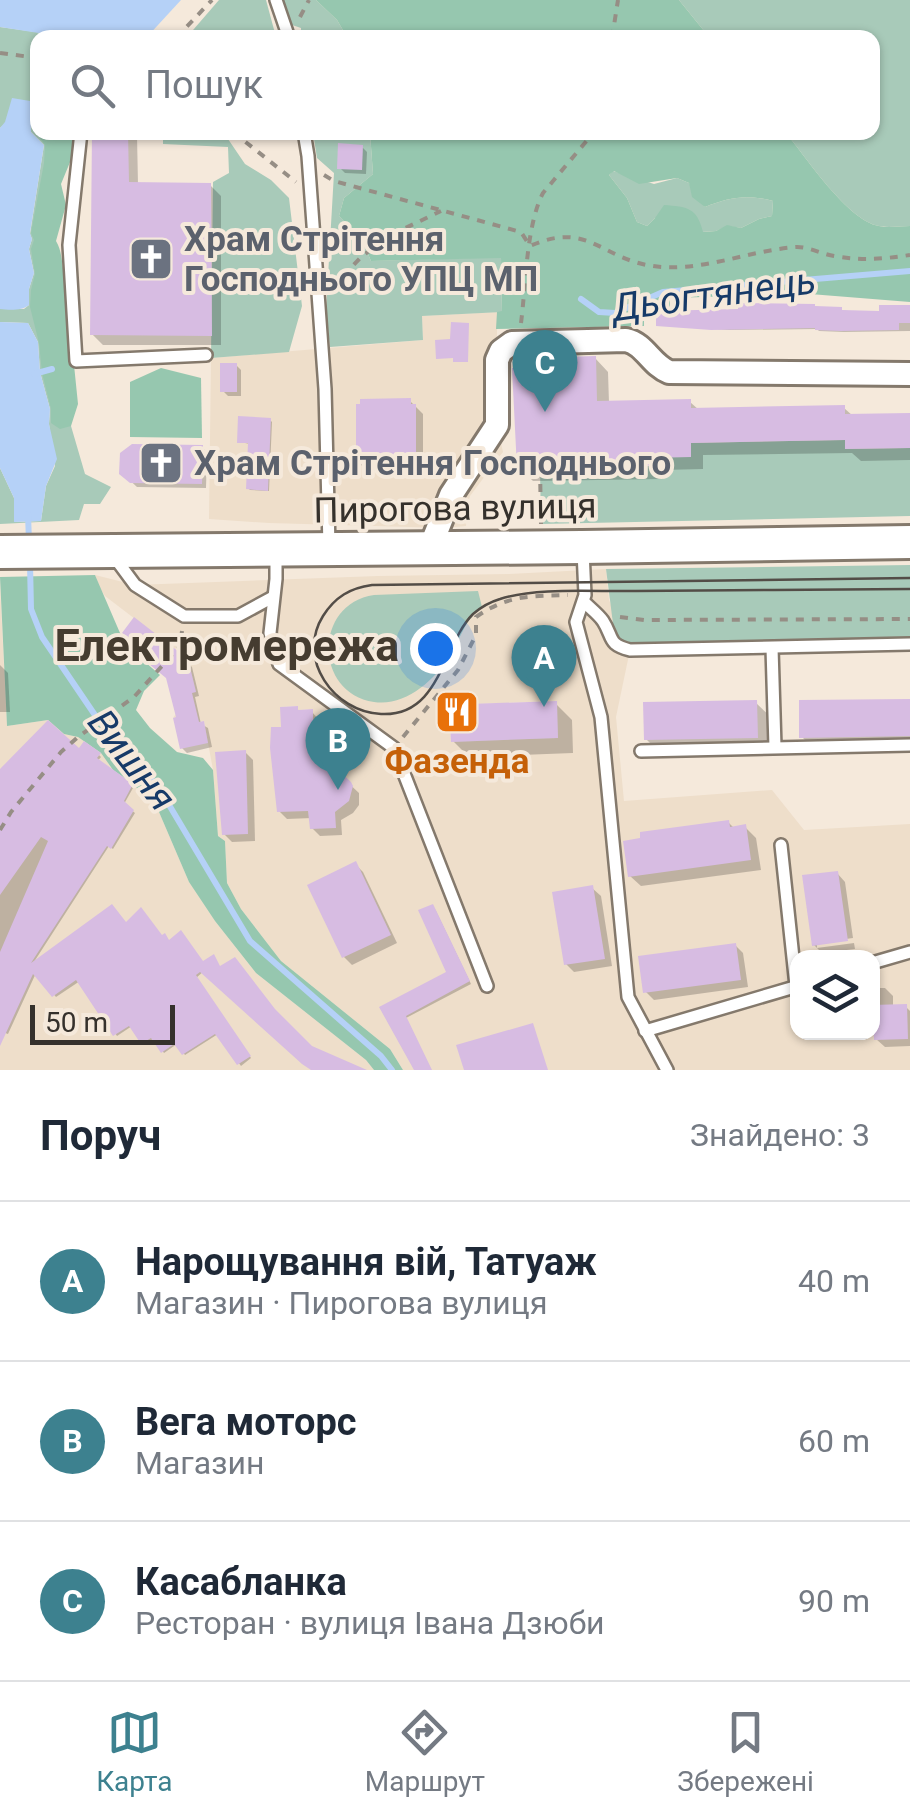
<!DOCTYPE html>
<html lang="uk">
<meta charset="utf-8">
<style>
:root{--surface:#fff;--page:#f6f6f7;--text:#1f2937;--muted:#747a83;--line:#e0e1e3;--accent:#3d818f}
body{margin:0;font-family:Roboto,sans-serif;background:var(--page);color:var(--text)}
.controls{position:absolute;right:30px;bottom:30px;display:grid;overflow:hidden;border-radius:20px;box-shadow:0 2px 8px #0004}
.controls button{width:90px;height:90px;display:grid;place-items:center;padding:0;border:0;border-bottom:2px solid var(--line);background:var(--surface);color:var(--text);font:50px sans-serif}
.scale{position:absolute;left:30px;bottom:25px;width:145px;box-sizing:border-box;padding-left:10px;border:5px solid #35312c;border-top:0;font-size:28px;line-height:35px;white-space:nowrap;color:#35312c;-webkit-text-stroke:8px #f5e9db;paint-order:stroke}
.you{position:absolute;left:435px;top:648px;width:35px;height:35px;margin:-25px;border:8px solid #fff;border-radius:50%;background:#1a73e8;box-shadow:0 0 0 15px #1a73e833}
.badge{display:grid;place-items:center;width:65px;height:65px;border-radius:50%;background:var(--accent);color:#fff;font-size:32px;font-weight:700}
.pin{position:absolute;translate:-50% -82px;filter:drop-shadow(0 2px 5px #0008)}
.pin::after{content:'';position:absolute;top:52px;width:35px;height:30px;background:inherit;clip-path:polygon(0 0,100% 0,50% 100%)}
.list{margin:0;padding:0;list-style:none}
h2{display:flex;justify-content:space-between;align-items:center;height:130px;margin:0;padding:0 40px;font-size:42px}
h2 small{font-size:32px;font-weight:400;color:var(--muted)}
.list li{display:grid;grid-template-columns:65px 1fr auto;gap:30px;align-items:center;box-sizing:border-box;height:160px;padding:0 40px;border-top:2px solid var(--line)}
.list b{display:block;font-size:38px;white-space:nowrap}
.list p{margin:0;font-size:32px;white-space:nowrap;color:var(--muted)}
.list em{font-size:32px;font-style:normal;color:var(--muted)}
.icon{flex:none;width:55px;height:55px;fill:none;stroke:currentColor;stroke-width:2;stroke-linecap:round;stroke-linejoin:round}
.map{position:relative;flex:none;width:910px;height:1070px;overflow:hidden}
.search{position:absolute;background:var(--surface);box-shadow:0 2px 8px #0004;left:30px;right:30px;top:30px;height:110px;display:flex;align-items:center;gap:25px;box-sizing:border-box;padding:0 35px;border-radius:20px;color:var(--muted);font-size:38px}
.sheet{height:610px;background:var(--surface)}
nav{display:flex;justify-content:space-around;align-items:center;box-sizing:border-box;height:140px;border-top:2px solid var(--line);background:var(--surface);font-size:28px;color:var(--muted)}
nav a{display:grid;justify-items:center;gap:5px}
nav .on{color:var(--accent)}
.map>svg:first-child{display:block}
.built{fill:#eedeca;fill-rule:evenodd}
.green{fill:#a8cab9}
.forest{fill:#96c7af;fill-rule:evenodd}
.water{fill:#b5d1f7}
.shadow{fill:#0003}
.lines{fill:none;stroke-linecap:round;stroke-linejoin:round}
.stream{stroke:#b5d1f7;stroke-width:6}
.building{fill:#d7bce2}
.lane-casing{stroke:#84796c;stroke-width:16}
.street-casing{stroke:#84796c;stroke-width:28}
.secondary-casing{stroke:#84796c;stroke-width:38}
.path{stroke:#968e85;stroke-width:4;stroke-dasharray:8 8;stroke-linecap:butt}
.lane{stroke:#fff;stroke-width:11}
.street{stroke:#fff;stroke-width:22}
.secondary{stroke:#fff;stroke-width:32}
.tram{stroke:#534d47;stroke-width:2.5}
.labels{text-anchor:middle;stroke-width:8;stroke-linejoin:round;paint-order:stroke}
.worship-label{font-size:35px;font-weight:bold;fill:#5b616d;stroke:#f5e9db;text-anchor:start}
.street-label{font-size:35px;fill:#35312c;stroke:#f5e9db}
.food-label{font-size:35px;font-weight:bold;fill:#c56008;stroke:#f5e9db}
.water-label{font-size:38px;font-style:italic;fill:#163a68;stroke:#f5e9db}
.district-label{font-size:45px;font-weight:bold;fill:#453c30;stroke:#f5e9db}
</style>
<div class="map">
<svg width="910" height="1070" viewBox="0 0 910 1070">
<rect width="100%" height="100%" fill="#f5e9db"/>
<g class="built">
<polygon points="497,312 497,425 503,452 470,496 467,507 466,526 445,528 269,523 209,519 211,358 423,340 422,316"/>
<path d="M606 569 609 600 630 650 616 717 624 801 772 790 804 830 910 824V1070H403L390 1049 281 961 241 909 227 883 225 841 218 836 213 770 204 721 199 722 191 714 173 718 190 693 196 691 186 652 173 648 105 596 101 590 95 575 135 585 378 576 509 574ZM450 700 451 705 556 701 558 738 451 742 450 725 442 724 441 701ZM297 706 298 710 313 709V721H322L323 752 272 756 271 728 281 727V707ZM798 958H872V1032H798Z"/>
<polygon points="0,585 7,726 48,720 64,734 78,737 101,753 113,770 133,784 159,812 189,882 215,921 256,973 366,1060 374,1070 0,1070"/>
</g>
<g class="green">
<polygon points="219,0 266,0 276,37 187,37"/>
<polygon points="283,0 316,0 337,20 347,37 301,37 301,28 292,25"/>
<path d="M679 0H910V226C900 226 888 228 879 226 848 221 806 157 786 133L872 132V38L709 37Z"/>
<polygon points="0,27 71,37 38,38 38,132 77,133 58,171 52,247 68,376 71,426 85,474 111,487 100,504 84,504 79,520 0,524 0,468 14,498 15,522 41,521 46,486 55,466 49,424 50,409 40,372 38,342 28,323 0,322 0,309 24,309 29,305 29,289 34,273 29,249 32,239 30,234 44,145 31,132 30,101 0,128"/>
<polygon points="163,133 219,133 228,139 245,164 271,180 289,198 302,306 289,352 211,358 213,182 229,173 228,147 163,144"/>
<polygon points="313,133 370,133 373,174 344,198 339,216 362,240 371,261 501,257 502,312 422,316 423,340 330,347 326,311 334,173 317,158"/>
<path d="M613 171 654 184 677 178 689 183 705 207C729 197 748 194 773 201L772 216 759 219 741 228 727 226 716 231 702 232 655 218 647 226 637 222 627 198 609 175Z"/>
<polygon points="845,440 846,449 910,448 910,516 541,524 540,468 650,466 650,458 691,443"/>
<polygon points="910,565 910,644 616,647 606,569"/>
<path d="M478 591 482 607C464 620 461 639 449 657 434 681 404 707 374 702 314 693 313 604 374 595Z"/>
</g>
<g class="forest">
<polygon points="316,0 679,0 709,37 347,37 337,20"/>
<path d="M39 133H82L61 184 66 205 56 241C63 253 61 264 65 277L78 404 71 426 60 429 51 423V409L42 373 39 343 30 307 31 290 35 274 31 249 34 240 31 233 44 163 45 145 39 137Z"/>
<path d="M370 133H786C806 157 848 221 879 226 888 228 900 226 910 226V302L810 294 670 298V308H657L656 317 644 318V326L496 329 497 312 502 311 501 258 371 261 362 240 339 216 344 198 373 174ZM614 171 639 184 677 178 689 183 692 197 705 207C729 197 748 194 773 201L772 216 759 219 741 228 727 225 716 231 703 232C697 207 687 207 664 205L655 218 647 226 637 222 627 198 609 175Z"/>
<polygon points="161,368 201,378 202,438 130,437 130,382"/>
<polygon points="95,575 120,633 136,654 160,675 144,691 136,710 150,728 177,752 203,758 213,770 218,836 225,841 227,883 241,909 281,961 390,1049 403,1070 374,1070 366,1060 256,973 215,921 189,882 159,812 133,784 113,770 101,753 78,737 64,734 48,720 7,726 0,577"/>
</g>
<g class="water">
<polygon points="0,0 181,0 146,38 71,38 0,27"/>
<path d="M12 98 30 101 31 132 44 145 30 233 32 239 29 249 34 273 29 289V305C22 311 9 310 0 309V128L5 122Z"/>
<polygon points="0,322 28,323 38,342 40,372 50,409 49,424 57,459 46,486 41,521 14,522 14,498 0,468"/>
</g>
<g class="shadow">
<polygon points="94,132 135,132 137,135 138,185 210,185 221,196 221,345 103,345 92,334"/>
<polygon points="362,147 367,152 366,174 345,173 340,168"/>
<polygon points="910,307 910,331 844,332 819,331 817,329 729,330 658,325 816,309 882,313"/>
<polygon points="595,358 608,372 609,403 690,402 699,410 844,408 853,416 910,415 910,460 861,461 852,453 703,455 703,469 663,470 663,479 533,481 520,468"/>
<polygon points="236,365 241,370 241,396 228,396 223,391"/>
<polygon points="410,401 423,414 423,471 367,471 359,463"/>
<polygon points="270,420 272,422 269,491 250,490 248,488 250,444 240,442"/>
<polygon points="202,447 207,452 206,488 137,487 122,473"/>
<polygon points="186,661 192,667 199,696 195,697 201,724 208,728 212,747 187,753 182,748"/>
<polygon points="0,665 8,673 10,712 0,712"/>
<polygon points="910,701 910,746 813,748 802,737"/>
<polygon points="756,703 773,719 773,753 662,755 646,739"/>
<polygon points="556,704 572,720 573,753 469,757 453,741 453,732 444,724"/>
<polygon points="297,709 301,712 312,712 329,731 330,754 335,753 343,761 344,779 359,793 359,805 353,813 341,820 342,835 320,836 312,828 312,818 287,819 279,811 284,729"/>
<polygon points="79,752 99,755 101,757 97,762 133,788 124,804 135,813 113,849 109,846 32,965 126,925 162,938 203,964 221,968 276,1014 310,1049 361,1070 314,1070 204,971 196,978 251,1058 241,1066 218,1034 185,1055 177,1044 164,1053 154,1038 145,1045 132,1026 117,1036 80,981 56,997 36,973 8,1034 0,1031 0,772"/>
<polygon points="245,752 253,760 255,841 232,842 224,834"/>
<polygon points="728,822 734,828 745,827 756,838 761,870 641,886 630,876"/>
<polygon points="355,864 363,872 397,943 352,965 344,957"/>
<polygon points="837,873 845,882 853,938 817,943 817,948 854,943 855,949 822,953 814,945"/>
<polygon points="592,888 601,896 612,966 574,972 566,964"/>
<polygon points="435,909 471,984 406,1018 431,1070 416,1070 382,1008 449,973"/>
<polygon points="735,945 743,953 748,987 654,1000 646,992"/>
<polygon points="872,988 885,988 893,996 893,1007 906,1007 910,1011 910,1046 885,1047 876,1039 876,1030 872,1030"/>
</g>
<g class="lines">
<g class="stream">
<polyline points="581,299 599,312 615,313 663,292 910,271"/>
<polyline points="34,374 52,369"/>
<polyline points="28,514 29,542"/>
<polyline points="30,564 31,609 42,637 99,721 159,788 250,941 381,1056 392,1070"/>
</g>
</g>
<g class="building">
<polygon points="92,132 128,132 129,182 211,183 212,336 90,335"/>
<polygon points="338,143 363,145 362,170 337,169"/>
<polygon points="738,303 815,304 815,306 842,307 842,310 879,311 879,305 910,305 910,323 899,323 899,330 841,331 815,330 815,328 711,330 656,326 656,311 738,309"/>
<polygon points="451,322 469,323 468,362 453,362 453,358 436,359 435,340 450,339"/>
<polygon points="596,356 597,401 691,399 691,408 845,405 845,414 910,413 910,448 845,449 845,440 691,443 691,457 650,458 651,466 517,469 512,368 524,368 524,358"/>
<rect x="220" y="363" width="17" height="29"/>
<polygon points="411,398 411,404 416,404 416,464 356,464 356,404 360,404 360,399"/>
<polygon points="238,416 271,418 268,491 246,489 248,443 237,443"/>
<polygon points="132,444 203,445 202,484 130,483 119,474 120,453"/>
<polygon points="134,617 188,659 196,692 192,693 199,722 204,721 208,743 180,749 173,718 176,717 166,678 137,654 142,648 122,633"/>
<polygon points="910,699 910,736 799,738 799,700"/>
<polygon points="757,700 758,738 644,740 643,702"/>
<polygon points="557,701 558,738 451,742 450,725 442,725 441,705"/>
<polygon points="298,706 298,710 313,709 313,721 322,721 323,752 336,751 337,769 351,782 353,786 349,801 335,812 336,828 310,829 308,811 277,812 270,748 271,727 281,727 280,707"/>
<polygon points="48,720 79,748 84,741 101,753 97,758 133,784 124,801 134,810 111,849 107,846 31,963 112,904 126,922 141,907 162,935 165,933 169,940 181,930 203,961 214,954 220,966 235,957 275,1009 312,1046 367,1070 311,1070 302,1064 200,972 196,975 251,1056 237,1065 215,1034 182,1055 174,1044 161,1053 151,1038 141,1044 129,1026 113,1036 76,980 52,997 33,974 0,1046 0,952 48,841 41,837 0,895 0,769"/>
<polygon points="246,750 248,834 222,835 215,752"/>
<polygon points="729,820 730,827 746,824 751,860 628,877 623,841 640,838 640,832"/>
<polygon points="356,861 391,935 342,958 307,885"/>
<polygon points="838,871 848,941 812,946 802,875"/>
<polygon points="593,885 605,959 564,965 552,892"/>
<polygon points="433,904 470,981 406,1016 432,1070 414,1070 379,1007 446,972 418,910"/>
<polygon points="736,943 741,980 643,993 638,956"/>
<polygon points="907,1004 908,1039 874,1040 872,1005"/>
<polygon points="533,1023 548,1070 464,1070 456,1045"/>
</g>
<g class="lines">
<defs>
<g id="lane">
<polyline points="276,0 289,38"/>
<polyline points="81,132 69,245 76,361 206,355"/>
<polyline points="304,132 308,156 325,389 329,546"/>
<polyline points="583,551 585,595 576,622 601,717 628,997 667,1070"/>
<polyline points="276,553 276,579 270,633 279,664 394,748 487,986"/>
<polyline points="115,558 135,585 184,616 238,616 273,597"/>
<path d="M584 602C590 608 598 614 603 621 614 638 607 644 630 650L910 644"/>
<polyline points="772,648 775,747"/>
<polyline points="641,751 910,745"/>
<polyline points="781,845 796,986"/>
<polyline points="872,963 910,952"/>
<polyline points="645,1031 798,986"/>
</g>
<path id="street" d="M430 548 451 495 497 425V360L501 351 512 343 626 340C645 344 651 365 669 372L910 374"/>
<polyline id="secondary" points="0,552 582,547 910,542"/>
</defs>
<use href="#lane" class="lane-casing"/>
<use href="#street" class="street-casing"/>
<use href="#secondary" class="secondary-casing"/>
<g class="path">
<polyline points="300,17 309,0"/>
<polyline points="176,38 212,0"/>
<polyline points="612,38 618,0"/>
<polyline points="0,53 38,58"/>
<polyline points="233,132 296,182"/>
<path d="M324 175 334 181 521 232 530 246C588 220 601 259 653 266 701 273 749 250 797 247 809 247 822 254 834 256 862 261 883 259 910 255"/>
<polyline points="332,288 362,256 395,233 441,211"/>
<path d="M521 323C526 285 526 226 543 193L594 132"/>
<polyline points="540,468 541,524"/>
<polyline points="620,617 644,620 910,619"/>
<path d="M403 737 458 670 476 635V617C507 595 531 596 568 595"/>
<polyline points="0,830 11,812 61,752 78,737 134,697 180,646 182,631"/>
</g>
<use href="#lane" class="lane"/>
<use href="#street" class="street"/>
<use href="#secondary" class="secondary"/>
<path class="tram" d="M910 578 372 585C350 588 335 597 323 616 296 659 334 712 381 714 441 717 442 645 473 614 481 607 490 602 500 599 537 587 595 592 636 591 727 590 819 590 910 589"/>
</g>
<defs>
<symbol id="church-square" viewBox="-11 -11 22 22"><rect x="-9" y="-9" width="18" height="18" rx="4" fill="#6b7280" stroke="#f5e9db"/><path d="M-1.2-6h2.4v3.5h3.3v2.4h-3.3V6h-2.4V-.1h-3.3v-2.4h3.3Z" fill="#fff"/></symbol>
<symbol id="restaurant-square" viewBox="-11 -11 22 22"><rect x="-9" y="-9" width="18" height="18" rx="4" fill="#e8710a" stroke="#f5e9db"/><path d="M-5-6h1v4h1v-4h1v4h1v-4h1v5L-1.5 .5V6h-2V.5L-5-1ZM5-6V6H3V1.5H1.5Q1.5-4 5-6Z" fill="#fff"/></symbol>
</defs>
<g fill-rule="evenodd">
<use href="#church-square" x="126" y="234" width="50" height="50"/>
<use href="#church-square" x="136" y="438" width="50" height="50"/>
<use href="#restaurant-square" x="432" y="687" width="50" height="50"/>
</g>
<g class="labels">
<g class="worship-label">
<text x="184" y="251">Храм Стрітення<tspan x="184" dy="40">Господнього УПЦ МП</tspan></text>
<text x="194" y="475">Храм Стрітення Господнього</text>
</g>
<g class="street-label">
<text transform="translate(455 508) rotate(-1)" y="12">Пирогова вулиця</text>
</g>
<g class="food-label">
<text x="457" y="773">Фазенда</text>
</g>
<g class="water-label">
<text transform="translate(714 294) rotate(-8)" y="13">Дьогтянець</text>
<text transform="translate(132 760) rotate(52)" y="13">Вишня</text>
</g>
<g class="district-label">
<text x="227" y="661">Електромережа</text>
</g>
</g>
</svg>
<div class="controls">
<button><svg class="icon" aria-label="layers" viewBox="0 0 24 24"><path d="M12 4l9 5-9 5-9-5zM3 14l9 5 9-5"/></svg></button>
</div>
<div class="scale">50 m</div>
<div class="you"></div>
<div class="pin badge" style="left:544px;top:707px">A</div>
<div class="pin badge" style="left:338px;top:790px">B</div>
<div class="pin badge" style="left:545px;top:412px">C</div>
<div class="search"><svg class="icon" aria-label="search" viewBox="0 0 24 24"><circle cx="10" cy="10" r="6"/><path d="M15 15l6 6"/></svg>Пошук</div>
</div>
<section class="sheet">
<h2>Поруч<small>Знайдено: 3</small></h2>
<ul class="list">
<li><span class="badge">A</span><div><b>Нарощування вій, Татуаж</b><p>Магазин · Пирогова вулиця</p></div><em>40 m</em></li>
<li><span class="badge">B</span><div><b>Вега моторс</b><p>Магазин</p></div><em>60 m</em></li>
<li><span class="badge">C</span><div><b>Касабланка</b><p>Ресторан · вулиця Івана Дзюби</p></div><em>90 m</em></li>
</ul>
</section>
<nav>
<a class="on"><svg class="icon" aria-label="map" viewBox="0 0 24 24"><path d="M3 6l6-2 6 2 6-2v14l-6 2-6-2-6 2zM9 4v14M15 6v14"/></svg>Карта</a>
<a><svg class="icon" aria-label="directions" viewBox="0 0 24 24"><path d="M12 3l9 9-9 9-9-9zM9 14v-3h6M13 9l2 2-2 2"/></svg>Маршрут</a>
<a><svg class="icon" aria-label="saved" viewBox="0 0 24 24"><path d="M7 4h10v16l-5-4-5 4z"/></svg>Збережені</a>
</nav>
